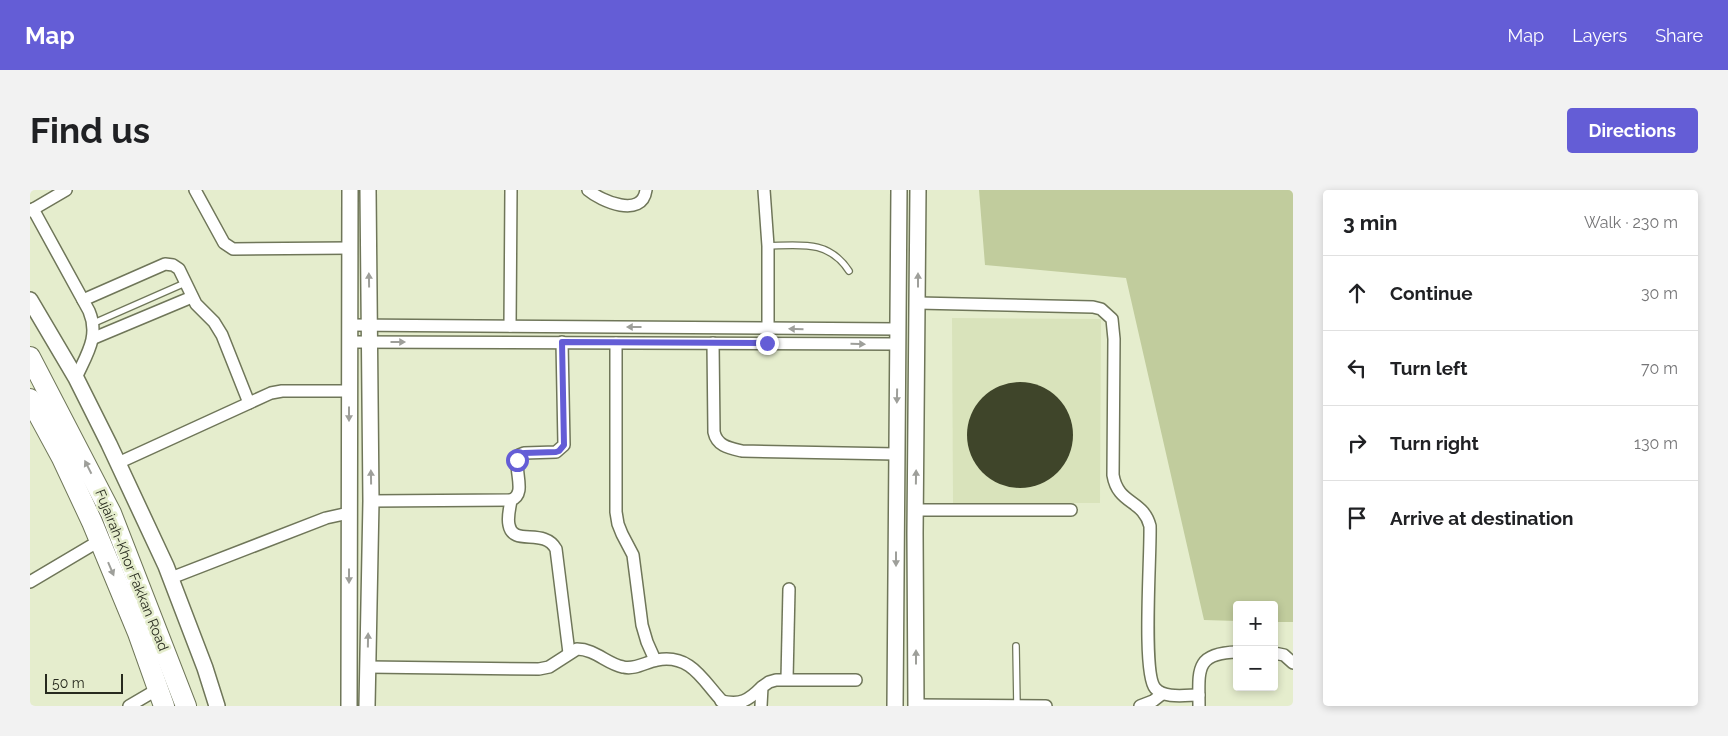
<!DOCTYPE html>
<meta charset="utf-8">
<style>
:root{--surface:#fff;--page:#f2f2f2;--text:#202124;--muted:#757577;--line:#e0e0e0;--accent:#645dd6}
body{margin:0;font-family:Raleway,sans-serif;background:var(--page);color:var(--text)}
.controls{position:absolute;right:15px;bottom:15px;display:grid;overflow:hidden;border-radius:5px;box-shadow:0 2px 8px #0003}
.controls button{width:45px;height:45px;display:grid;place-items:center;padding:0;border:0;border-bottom:1px solid var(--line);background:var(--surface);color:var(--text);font:25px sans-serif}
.scale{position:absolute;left:15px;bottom:12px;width:78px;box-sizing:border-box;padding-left:5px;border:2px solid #272a1e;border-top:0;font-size:14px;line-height:18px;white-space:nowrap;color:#272a1e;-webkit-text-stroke:4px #e5edcd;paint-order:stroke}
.stop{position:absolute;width:15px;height:15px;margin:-11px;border:4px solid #645dd6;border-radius:50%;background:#fff}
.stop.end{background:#645dd6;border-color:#fff;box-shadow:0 1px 5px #0008}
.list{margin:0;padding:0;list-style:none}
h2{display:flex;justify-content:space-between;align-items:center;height:65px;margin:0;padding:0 20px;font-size:21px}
h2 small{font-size:16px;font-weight:400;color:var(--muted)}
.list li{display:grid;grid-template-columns:32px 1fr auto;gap:15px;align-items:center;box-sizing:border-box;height:75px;padding:0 20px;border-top:1px solid var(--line)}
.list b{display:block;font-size:19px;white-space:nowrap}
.list em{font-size:16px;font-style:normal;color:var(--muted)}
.icon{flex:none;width:28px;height:28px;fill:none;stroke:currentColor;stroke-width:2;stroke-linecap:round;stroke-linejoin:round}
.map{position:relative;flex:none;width:1263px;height:516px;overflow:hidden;border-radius:5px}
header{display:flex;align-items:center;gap:30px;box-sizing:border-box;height:70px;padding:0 25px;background:var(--accent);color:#fff}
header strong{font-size:24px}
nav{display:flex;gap:28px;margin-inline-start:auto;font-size:18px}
.intro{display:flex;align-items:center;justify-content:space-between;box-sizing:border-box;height:120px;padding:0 30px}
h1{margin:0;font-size:35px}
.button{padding:12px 22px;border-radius:5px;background:var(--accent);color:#fff;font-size:18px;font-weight:700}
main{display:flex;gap:30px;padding:0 30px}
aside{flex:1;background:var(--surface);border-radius:5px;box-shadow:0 2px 8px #0003}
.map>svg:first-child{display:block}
.built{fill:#d9e3bb}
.green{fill:#c1cc9d}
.building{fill:#3f452a}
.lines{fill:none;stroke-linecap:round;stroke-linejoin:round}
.service-casing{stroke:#6f7659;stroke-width:8}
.minor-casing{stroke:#6f7659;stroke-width:14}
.tertiary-casing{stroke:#6f7659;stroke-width:18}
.trunk-casing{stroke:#6f7659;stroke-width:22}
.service{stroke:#fff;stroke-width:5.5}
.minor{stroke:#fff;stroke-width:11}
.tertiary{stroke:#fff;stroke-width:15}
.trunk{stroke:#fff;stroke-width:20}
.oneway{fill:#9e9f9a}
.route{stroke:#645dd6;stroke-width:6}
.labels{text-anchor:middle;stroke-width:5;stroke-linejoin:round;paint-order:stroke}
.street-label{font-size:14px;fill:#272a1e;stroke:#e5edcd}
</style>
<header>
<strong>Map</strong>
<nav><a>Map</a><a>Layers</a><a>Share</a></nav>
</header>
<div class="intro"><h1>Find us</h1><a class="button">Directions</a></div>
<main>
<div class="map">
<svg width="1263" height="516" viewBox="0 0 1263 516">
<rect width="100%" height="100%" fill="#e5edcd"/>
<polygon class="built" points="922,128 1071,129 1070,313 923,313"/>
<polygon class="green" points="949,0 1263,0 1263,432 1244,432 1244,415 1207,415 1207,431 1174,430 1096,88 955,75"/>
<circle class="building" cx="990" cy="245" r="53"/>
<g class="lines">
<defs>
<g id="service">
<path d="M738 56C771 55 799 50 819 81"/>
<polyline points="64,133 155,93"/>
<polyline points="986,456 987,516"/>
</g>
<g id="minor">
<polyline points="165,0 194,53 203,59 320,58"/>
<path d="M558 0C571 11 612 29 616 0"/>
<polyline points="734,0 738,56 738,138"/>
<path d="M3 19 59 121C70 147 56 165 46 188"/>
<polyline points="0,21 36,0"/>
<polyline points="53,110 135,74 143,75 149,79 166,114 184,132 192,145 219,213"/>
<path d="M888 113 1063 117 1071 119 1082 129 1084 149 1083 285C1088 315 1113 309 1120 336 1121 363 1112 483 1125 498 1134 509 1156 505 1169 505"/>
<polyline points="319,135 867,139"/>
<polyline points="480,136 481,0"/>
<polyline points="64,148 162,107"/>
<polyline points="319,152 867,154"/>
<polyline points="586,153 586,322 588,334 592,344 603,365 612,435 617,452 625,470"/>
<path d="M683 153 684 242C687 256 699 258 712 261L866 264"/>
<polyline points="88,273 241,203 252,201 319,201"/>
<path d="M481 310C480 318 477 327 479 335 483 357 514 337 526 359L539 463"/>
<path d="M341 311 481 310C498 304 482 278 489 265L494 263 526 262 534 255 532 152"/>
<polyline points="885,320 1041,320"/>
<polyline points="141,388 296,328 319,323"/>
<polyline points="0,392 69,351"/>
<polyline points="1244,463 1254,465 1263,473"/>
<path d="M337 477 509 479 519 477 547 459C565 459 577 474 593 477 605 480 616 472 627 470 664 463 675 496 697 516"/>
<polyline points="757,489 759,399"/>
<path d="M691 511C711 515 718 511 732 497"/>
<polyline points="886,515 1016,516"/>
<polyline points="99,516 128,499"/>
<polyline points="731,516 732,497 739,492 746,490 826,490"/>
<polyline points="1110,516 1123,511 1132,504"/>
<path d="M1169 516C1169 481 1164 463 1207 462"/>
</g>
<g id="tertiary">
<polyline points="0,110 46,188 79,254 136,376 175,478 187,516"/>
<polyline points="319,516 320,0"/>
<polyline points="337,516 341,311 338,0"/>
<polyline points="865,516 869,0"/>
<polyline points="886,516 885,343 888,0"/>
</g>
<g id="trunk">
<polyline points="0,167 81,323 156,516"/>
<polyline points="0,209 32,268 62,332 108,443 134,516"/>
</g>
</defs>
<use href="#service" class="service-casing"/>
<use href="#minor" class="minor-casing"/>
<use href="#tertiary" class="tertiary-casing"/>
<use href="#trunk" class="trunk-casing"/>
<use href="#service" class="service"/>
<use href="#minor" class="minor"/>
<use href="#tertiary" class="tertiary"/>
<use href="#trunk" class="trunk"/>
</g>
<defs><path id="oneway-solid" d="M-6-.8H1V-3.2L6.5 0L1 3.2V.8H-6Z" transform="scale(1.25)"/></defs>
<g class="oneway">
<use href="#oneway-solid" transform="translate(339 90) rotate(-91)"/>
<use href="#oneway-solid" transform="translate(888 90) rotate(-90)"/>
<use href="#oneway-solid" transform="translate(604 137) rotate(-180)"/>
<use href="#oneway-solid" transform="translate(766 139) rotate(-179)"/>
<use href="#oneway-solid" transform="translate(368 152)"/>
<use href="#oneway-solid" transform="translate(828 154) rotate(1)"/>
<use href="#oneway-solid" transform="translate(867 206) rotate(91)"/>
<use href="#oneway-solid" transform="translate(319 224) rotate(90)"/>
<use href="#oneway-solid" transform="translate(58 277) rotate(-117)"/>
<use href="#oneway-solid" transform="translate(341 287) rotate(-91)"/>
<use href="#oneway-solid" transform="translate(886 287) rotate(-89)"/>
<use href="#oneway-solid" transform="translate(866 369) rotate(90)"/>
<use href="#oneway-solid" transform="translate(81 379) rotate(67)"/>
<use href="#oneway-solid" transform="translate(319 386) rotate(90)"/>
<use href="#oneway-solid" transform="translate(338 450) rotate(-89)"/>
<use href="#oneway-solid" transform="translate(886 467) rotate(-90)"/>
</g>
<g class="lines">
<polyline class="route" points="487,270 490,266 494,263 526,262 529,261 534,255 532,152 737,153"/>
</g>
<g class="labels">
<g class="street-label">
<text transform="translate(102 380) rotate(68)" y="5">Fujairah-Khor Fakkan Road</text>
</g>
</g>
</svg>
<div class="controls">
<button>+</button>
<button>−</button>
</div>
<div class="scale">50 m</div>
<div class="stop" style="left:487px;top:270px"></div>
<div class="stop end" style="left:737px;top:153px"></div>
</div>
<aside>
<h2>3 min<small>Walk · 230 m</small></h2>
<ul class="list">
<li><svg class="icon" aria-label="ahead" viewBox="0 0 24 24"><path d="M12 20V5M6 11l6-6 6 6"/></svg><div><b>Continue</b></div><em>30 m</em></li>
<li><svg class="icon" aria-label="left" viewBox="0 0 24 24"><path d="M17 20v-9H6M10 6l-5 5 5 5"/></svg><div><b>Turn left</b></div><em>70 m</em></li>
<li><svg class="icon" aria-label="right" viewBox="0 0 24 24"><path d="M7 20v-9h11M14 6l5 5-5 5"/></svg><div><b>Turn right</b></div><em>130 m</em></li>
<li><svg class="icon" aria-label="arrive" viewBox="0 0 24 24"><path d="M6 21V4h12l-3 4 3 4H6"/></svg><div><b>Arrive at destination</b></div></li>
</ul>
</aside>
</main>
